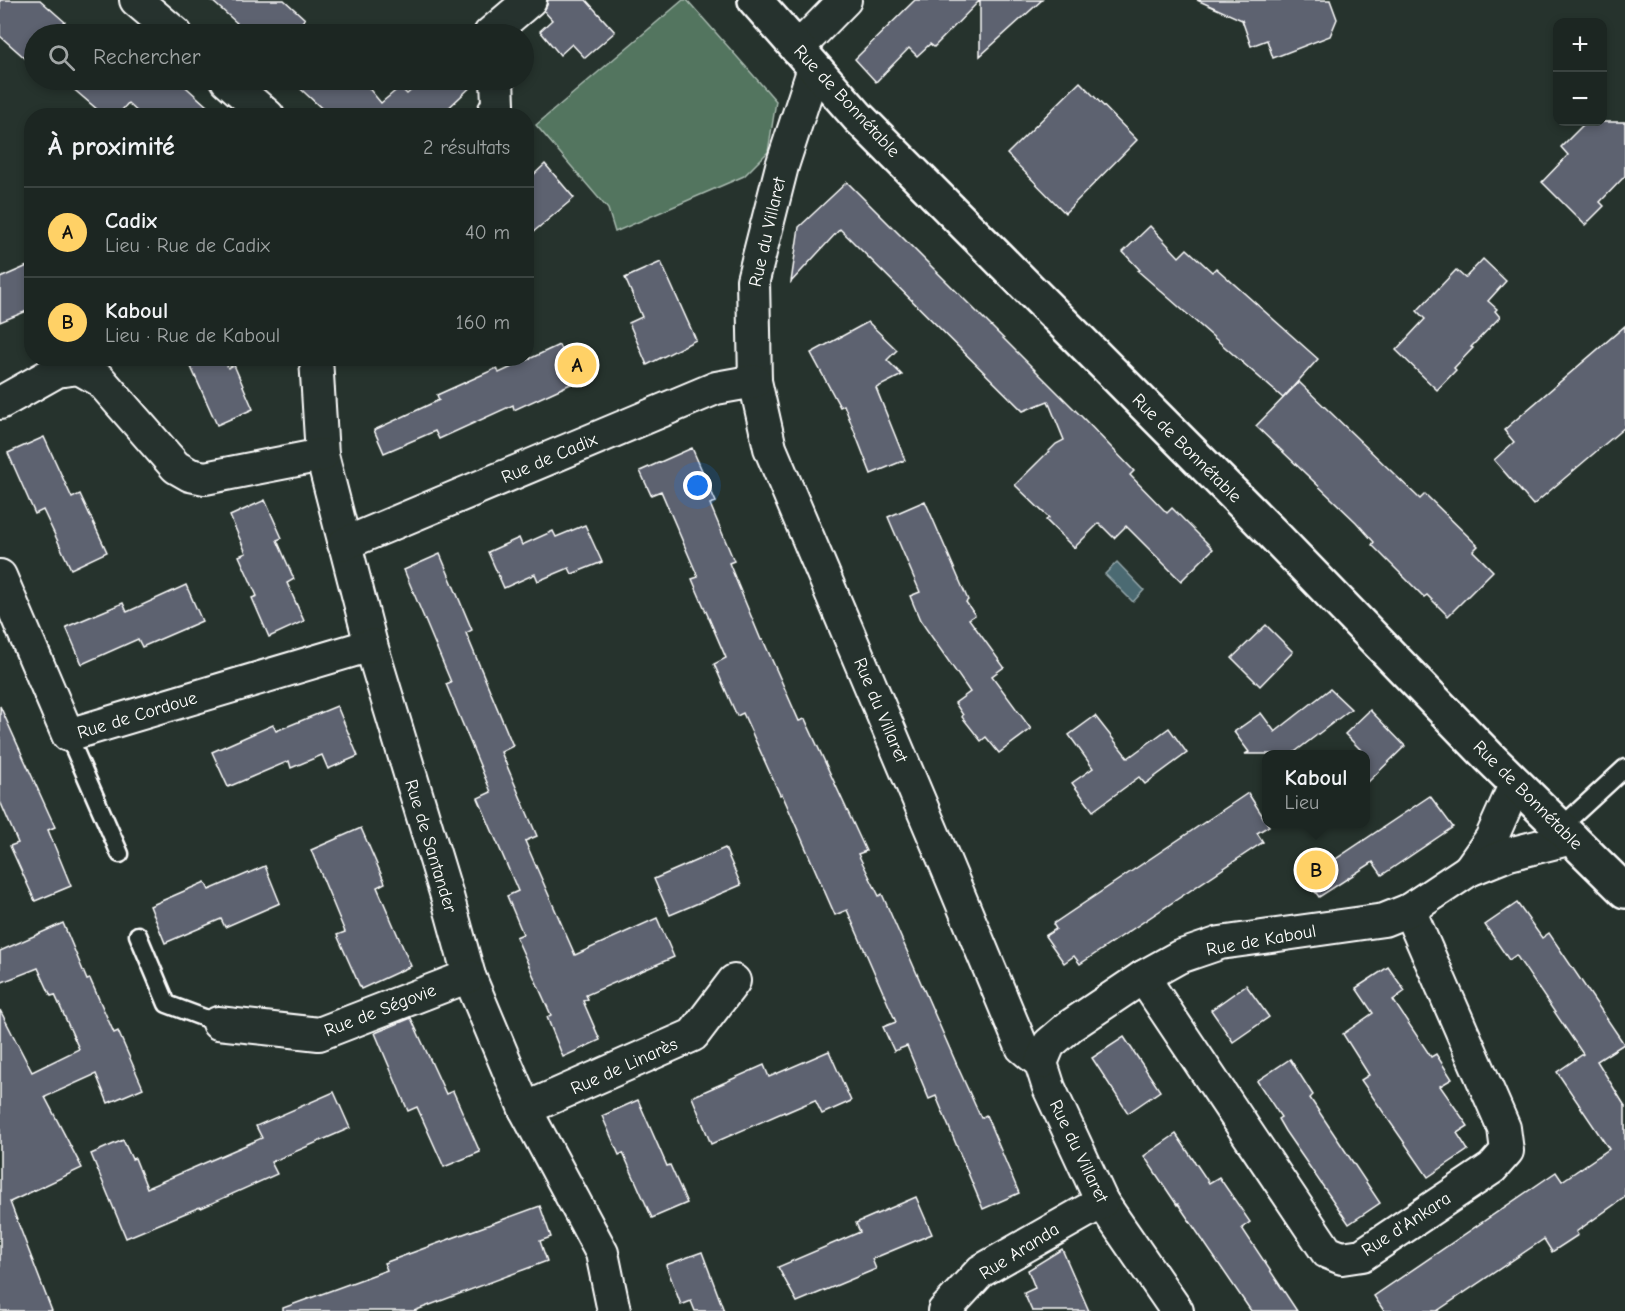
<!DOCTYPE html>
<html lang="fr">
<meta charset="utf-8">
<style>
:root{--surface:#1c2622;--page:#252e2a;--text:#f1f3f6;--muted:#a0a5a5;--line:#3a4340;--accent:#ffd166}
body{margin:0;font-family:"Comic Neue",sans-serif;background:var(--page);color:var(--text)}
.controls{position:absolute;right:18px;top:18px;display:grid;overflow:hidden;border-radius:12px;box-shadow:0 3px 9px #0003}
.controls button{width:54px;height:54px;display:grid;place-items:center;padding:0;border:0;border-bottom:2px solid var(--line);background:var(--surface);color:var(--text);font:30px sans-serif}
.you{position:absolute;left:698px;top:486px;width:21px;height:21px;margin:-15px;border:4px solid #fff;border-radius:50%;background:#1a73e8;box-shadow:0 0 0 9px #1a73e833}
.badge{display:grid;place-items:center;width:39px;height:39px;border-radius:50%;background:var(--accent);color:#111;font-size:20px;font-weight:700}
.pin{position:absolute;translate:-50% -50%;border:3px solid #fff;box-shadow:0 2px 6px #0006}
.popup{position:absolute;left:1262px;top:750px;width:108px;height:78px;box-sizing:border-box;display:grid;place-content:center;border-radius:12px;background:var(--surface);filter:drop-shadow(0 2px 4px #0005);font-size:20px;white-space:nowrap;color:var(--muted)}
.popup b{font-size:22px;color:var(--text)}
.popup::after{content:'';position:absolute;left:50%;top:100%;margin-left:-12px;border:12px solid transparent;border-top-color:var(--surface)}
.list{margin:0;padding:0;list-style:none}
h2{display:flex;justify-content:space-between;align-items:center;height:78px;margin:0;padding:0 24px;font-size:26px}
h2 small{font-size:20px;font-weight:400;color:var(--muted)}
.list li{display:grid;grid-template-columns:39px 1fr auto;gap:18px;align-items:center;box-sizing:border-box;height:90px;padding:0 24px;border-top:2px solid var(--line)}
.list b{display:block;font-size:22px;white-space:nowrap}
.list p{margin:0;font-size:20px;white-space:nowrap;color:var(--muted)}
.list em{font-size:20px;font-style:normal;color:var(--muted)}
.icon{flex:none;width:33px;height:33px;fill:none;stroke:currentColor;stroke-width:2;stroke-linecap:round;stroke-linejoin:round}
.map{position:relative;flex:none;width:1625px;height:1311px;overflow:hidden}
.search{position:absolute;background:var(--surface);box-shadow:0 3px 9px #0003;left:24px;top:24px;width:510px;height:66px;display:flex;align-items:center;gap:15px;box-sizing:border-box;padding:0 21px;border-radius:33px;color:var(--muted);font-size:22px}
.panel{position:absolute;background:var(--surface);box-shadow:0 3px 9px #0003;left:24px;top:108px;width:510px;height:258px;border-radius:24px}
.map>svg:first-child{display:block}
.green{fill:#52745f;stroke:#a8baaf;stroke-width:1.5}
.water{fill:#4c6b72;stroke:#94a6aa;stroke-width:1.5}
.building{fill:#5d626f;stroke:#fff;stroke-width:1.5}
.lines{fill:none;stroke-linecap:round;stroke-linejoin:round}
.service-casing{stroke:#fff;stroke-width:21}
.minor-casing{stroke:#fff;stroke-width:36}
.primary-casing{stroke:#fff;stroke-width:38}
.service{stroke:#26332d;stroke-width:16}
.minor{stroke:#26332d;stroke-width:32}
.primary{stroke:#26332d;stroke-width:33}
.labels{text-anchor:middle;stroke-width:4.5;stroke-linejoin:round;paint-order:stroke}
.street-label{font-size:18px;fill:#fff;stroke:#26332d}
</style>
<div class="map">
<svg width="1625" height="1311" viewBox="0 0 1625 1311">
<rect width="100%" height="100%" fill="#26332d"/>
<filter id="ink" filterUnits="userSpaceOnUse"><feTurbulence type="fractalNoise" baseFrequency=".0167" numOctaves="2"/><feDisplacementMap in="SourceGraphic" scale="12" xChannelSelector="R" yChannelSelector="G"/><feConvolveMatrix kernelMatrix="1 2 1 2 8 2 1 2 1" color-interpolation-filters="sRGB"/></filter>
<g filter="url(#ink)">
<polygon class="green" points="683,0 687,0 776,101 768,152 744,176 615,232 608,209 536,125"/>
<polygon class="water" points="1117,562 1144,590 1133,602 1105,574"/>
<g class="building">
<polygon points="0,0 40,0 65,22 58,31 62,34 34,34 34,66 0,36"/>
<polygon points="211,0 284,0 305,19 300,24 312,34 239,34 232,29 237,23"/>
<polygon points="548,0 586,0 615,32 585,58 572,44 560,55 540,31 552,20 544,11 547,5"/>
<polygon points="915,0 1042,0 980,56 980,0 934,47 930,44 917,56 909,48 876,82 855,59"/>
<polygon points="1197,0 1330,0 1337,19 1330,36 1273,58 1267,40 1251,46 1242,20"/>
<polygon points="63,80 178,80 218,116 142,116 128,103 117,116 105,116"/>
<polygon points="291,80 362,80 381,103 400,87 407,94 423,80 478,80 440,116 330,116"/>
<polygon points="1080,82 1137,140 1065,213 1007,154"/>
<polygon points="1586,122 1625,122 1625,176 1600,202 1604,206 1585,225 1542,182 1568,155 1561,147"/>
<polygon points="545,164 574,198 526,238 526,182"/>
<polygon points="847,182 1085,420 1134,471 1130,475 1167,513 1172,508 1213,549 1181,581 1126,526 1114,538 1099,523 1074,548 1046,520 1049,518 1015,485 1056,444 1064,440 1048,401 1023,411 840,229 791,282 799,227"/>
<polygon points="1150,226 1179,257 1187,249 1212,272 1216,268 1318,359 1283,398 1138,271 1140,270 1123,252"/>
<polygon points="1483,259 1506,281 1488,301 1497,309 1495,311 1500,317 1471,347 1473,348 1454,368 1456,370 1437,390 1396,350 1425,319 1417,311 1456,270 1465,278"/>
<polygon points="661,262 696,340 647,365 629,323 642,317 625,278"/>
<polygon points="32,264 32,309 0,322 0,278"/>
<polygon points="868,322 897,350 887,360 902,375 876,388 905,460 871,474 844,405 840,407 811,353"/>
<polygon points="1625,326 1625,427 1533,505 1494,460 1514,442 1504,430"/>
<polygon points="559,345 565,358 567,358 575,382 514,410 513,405 439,439 435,431 384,453 374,430 439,400 437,395 497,368 499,373"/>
<polygon points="187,358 224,358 228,368 234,365 253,409 217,425"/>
<polygon points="1299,382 1420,499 1425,494 1478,546 1473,551 1493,571 1448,616 1427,595 1424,597 1372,545 1374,542 1356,522 1256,426"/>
<polygon points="44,437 72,498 80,494 107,552 71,569 43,510 35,514 8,453"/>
<polygon points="692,448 716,502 710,504 734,561 729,563 761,640 763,640 776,669 799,721 805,719 866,851 858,854 879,896 882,894 960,1072 981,1118 986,1115 1019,1193 983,1209 936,1096 929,1099 907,1046 894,1051 883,1027 896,1022 847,910 835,915 782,794 780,795 743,713 737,716 714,664 726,658 692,579 698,577 661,491 651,495 640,471"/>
<polygon points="265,500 282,538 277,540 294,579 287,583 304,621 269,637 252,598 257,596 239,556 246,553 230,516"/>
<polygon points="925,501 968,600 966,602 975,615 969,619 1004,667 992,676 1031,729 999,753 986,737 981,741 962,717 963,715 955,703 970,692 920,620 910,596 920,592 888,517"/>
<polygon points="585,525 602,562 572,574 569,568 538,581 535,574 504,588 488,552 519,538 522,545 553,531 556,537"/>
<polygon points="440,554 472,630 466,633 513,746 501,752 537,836 525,841 575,955 657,918 674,957 586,995 588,999 583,1001 600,1040 563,1057 547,1017 551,1015 516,937 523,934 507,896 518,891 478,798 491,792 446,684 451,682 404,570"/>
<polygon points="186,585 202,621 142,647 138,639 82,664 66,627 123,603 127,612"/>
<polygon points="1266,625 1293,652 1260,686 1232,658"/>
<polygon points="1330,689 1351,709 1292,754 1245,754 1249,752 1234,732 1261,713 1275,732"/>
<polygon points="0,706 55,827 48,830 71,886 35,901 10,846 18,843 0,801"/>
<polygon points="337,706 358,756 328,769 322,755 291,768 289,761 228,787 212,752 273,725 276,731"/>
<polygon points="1370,710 1405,746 1365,785 1365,754 1345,734"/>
<polygon points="1095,716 1128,758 1169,728 1187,753 1145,784 1139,777 1093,811 1072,783 1093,768 1069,735"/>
<polygon points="1248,793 1269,826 1257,833 1263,842 1080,964 1074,956 1064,963 1045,936 1056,929 1053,924"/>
<polygon points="1430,796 1453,827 1382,875 1373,862 1319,897 1306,879"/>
<polygon points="361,828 385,883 377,887 411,966 361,989 337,935 345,932 311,850"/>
<polygon points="725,848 741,885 670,915 654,879"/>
<polygon points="265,866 280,903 225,927 221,919 165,943 150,906 205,882 209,890"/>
<polygon points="1517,903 1542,938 1549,933 1624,1044 1597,1061 1625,1106 1625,1197 1576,1232 1578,1235 1552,1252 1544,1239 1437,1311 1384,1311 1374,1296 1556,1172 1562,1181 1609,1149 1557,1072 1583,1054 1516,955 1509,960 1485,925"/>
<polygon points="63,923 87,980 90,979 114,1033 118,1031 143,1088 108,1103 96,1074 45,1097 82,1168 10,1202 52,1311 0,1311 0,1010 32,1072 79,1049 55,995 51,996 38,968 0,983 0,951"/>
<polygon points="1388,967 1405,991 1393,1000 1431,1057 1436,1054 1452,1079 1440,1086 1468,1126 1457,1133 1468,1150 1428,1177 1361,1080 1369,1075 1343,1034 1373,1013 1356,988"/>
<polygon points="1246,985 1269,1017 1233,1042 1211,1010"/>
<polygon points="411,1018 446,1094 453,1091 480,1152 444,1167 417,1107 408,1111 375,1033"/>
<polygon points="1124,1037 1160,1091 1128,1113 1092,1058"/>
<polygon points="829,1051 851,1101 822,1114 815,1100 785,1113 784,1112 711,1144 692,1097 764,1065 769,1077"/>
<polygon points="1290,1059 1313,1095 1310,1098 1380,1203 1349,1224 1285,1131 1278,1119 1281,1117 1257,1081"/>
<polygon points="334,1092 350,1128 271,1162 277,1174 201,1208 200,1207 126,1238 91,1154 123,1140 132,1159 135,1158 147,1188 262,1138 256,1126"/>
<polygon points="638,1100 667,1166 670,1165 687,1203 652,1218 623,1153 619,1155 602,1116"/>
<polygon points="1176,1134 1209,1183 1219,1177 1250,1222 1242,1228 1297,1311 1251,1311 1178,1204 1177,1205 1144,1156"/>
<polygon points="916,1197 932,1234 872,1259 876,1269 797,1302 778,1267 860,1232 856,1223"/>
<polygon points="540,1206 551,1237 540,1241 547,1261 414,1311 283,1311 283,1308 387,1270 384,1263"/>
<polygon points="1062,1249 1089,1311 1032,1311 1024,1293 1035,1288 1028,1270"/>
<polygon points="702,1252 724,1311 695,1311 691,1301 681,1305 666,1265"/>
</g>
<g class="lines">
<defs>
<g id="service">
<polyline points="68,735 120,854"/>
<polyline points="1561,827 1625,768"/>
<polyline points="138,935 167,1004 218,1023"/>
</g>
<g id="minor">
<polyline points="136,0 176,34"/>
<polyline points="490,34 530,0"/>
<polyline points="797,49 845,0"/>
<polyline points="814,68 782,166 753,280 755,381 770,448 945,862 1022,1047 1041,1063 1049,1088 1102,1202 1177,1311"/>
<polyline points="227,80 268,116"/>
<polyline points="492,116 498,104 497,80"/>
<polyline points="316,358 322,455 371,645 447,896 469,976 525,1109 602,1253 614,1311"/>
<polyline points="0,403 57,371 79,368 100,380 176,467 190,475 205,478 322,455"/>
<polyline points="344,544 716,388 755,381"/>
<polyline points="0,576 68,735 371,645"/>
<polyline points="1469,870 1491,839 1516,783"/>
<polyline points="1143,977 1327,1252 1342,1258 1362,1255 1492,1168 1507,1151 1504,1128 1409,910"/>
<polyline points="218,1023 319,1034 469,976"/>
<polyline points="1041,1063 1049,1044 1070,1026 1143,977 1179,957 1220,943 1384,920 1409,910 1469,870 1509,854 1572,838"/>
<polyline points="525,1109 693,1035 734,981"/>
<polyline points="944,1311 981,1271 1102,1202"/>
</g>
<polyline id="primary" points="755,0 858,117 1273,534 1489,757 1625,891"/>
</defs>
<use href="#service" class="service-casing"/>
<use href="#minor" class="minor-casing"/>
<use href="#primary" class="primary-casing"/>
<use href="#service" class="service"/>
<use href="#minor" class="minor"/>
<use href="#primary" class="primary"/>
</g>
</g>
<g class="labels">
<g class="street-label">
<text transform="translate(847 101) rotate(47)" y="6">Rue de Bonnétable</text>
<text transform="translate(767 232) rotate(-77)" y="6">Rue du Villaret</text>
<text transform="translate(1187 448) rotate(45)" y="6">Rue de Bonnétable</text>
<text transform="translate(549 458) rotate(-23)" y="6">Rue de Cadix</text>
<text transform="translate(881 710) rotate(67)" y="6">Rue du Villaret</text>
<text transform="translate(137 715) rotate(-17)" y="6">Rue de Cordoue</text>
<text transform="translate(1528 795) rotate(45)" y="6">Rue de Bonnétable</text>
<text transform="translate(431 846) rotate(73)" y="6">Rue de Santander</text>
<text transform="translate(1261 940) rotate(-10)" y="6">Rue de Kaboul</text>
<text transform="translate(380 1010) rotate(-21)" y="6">Rue de Ségovie</text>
<text transform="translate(624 1066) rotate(-24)" y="6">Rue de Linarès</text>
<text transform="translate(1079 1151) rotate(64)" y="6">Rue du Villaret</text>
<text transform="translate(1406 1224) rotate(-33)" y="6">Rue d'Ankara</text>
<text transform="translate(1019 1251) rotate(-32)" y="6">Rue Aranda</text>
</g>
</g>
</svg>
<div class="controls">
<button>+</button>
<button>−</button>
</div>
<div class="you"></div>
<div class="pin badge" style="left:577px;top:365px">A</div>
<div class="pin badge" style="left:1316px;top:870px">B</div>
<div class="popup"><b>Kaboul</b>Lieu</div>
<div class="search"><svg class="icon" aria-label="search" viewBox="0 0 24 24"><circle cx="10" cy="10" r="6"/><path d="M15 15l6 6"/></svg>Rechercher</div>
<section class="panel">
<h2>À proximité<small>2 résultats</small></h2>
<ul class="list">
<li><span class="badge">A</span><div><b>Cadix</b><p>Lieu · Rue de Cadix</p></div><em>40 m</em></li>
<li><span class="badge">B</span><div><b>Kaboul</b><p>Lieu · Rue de Kaboul</p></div><em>160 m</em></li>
</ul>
</section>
</div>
